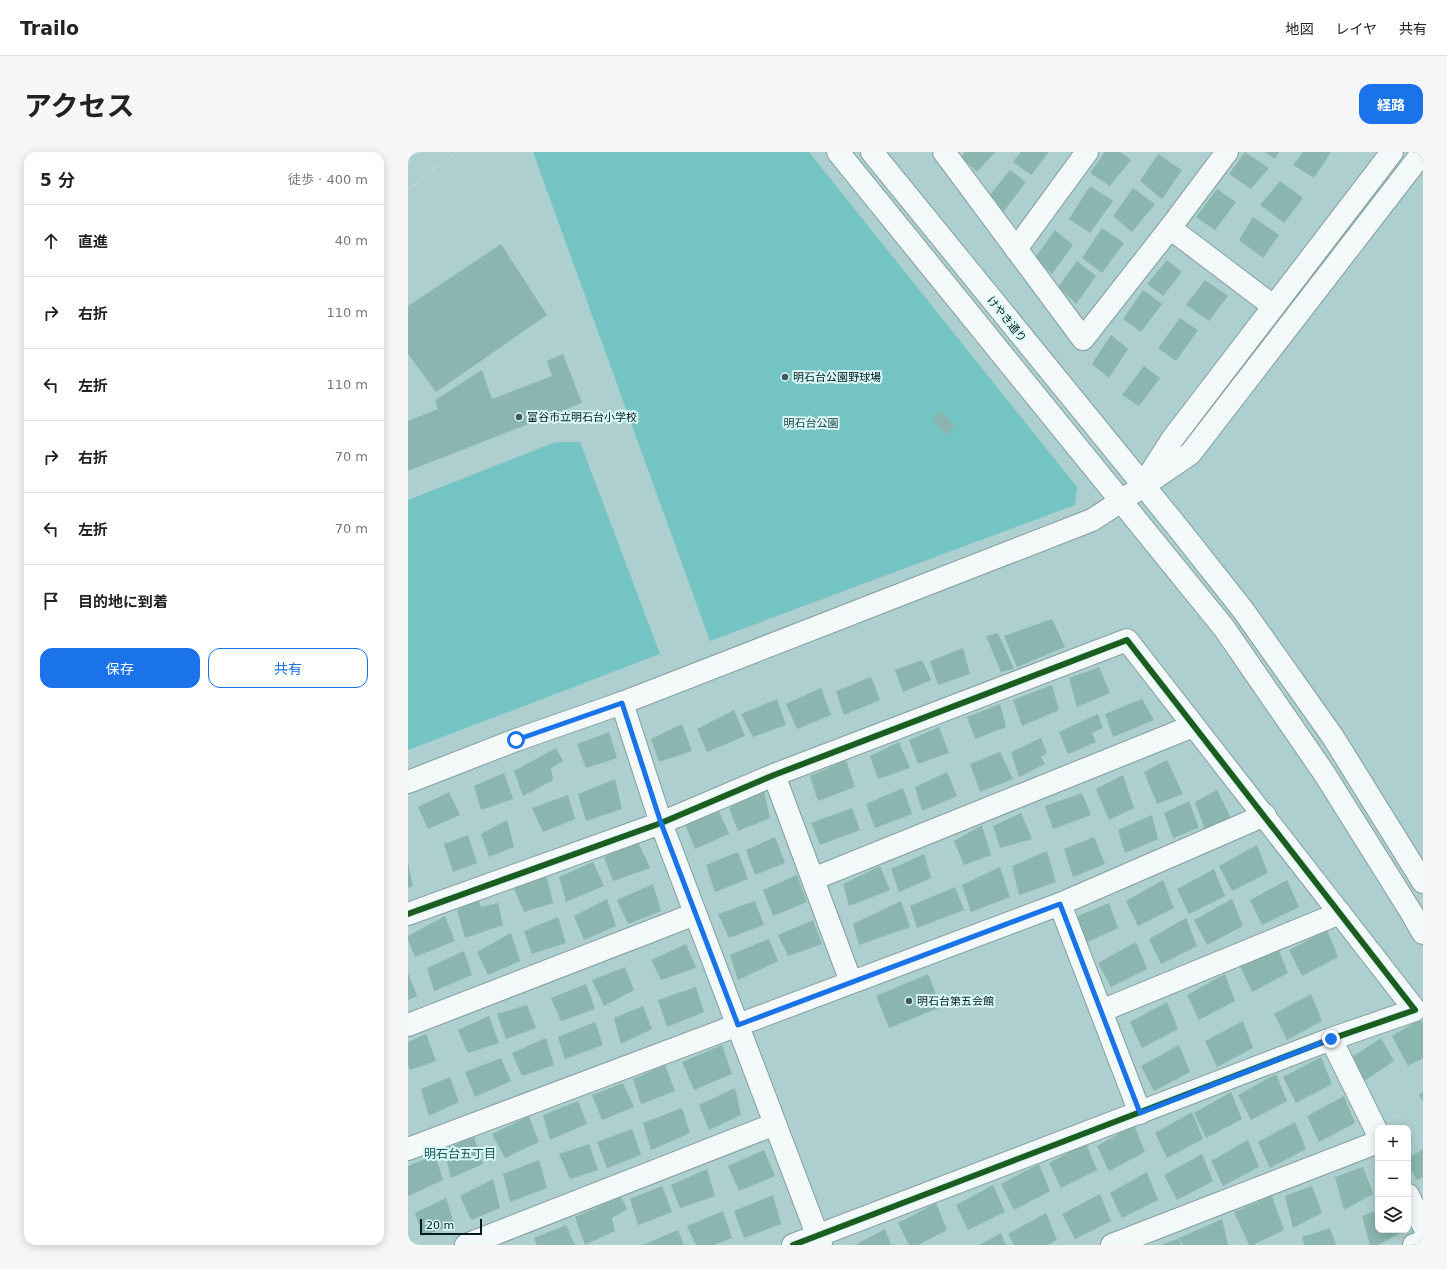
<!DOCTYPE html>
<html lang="ja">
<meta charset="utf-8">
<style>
:root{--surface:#fff;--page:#f6f6f6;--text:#222;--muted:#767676;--line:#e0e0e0;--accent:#1a73e8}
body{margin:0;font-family:"DejaVu Sans","Noto Sans JP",sans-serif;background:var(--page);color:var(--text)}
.controls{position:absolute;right:12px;bottom:12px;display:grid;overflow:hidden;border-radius:8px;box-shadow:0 2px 10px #0003}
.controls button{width:36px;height:36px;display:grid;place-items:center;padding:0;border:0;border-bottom:1px solid var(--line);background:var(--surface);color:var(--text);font:20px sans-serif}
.scale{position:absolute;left:12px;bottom:10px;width:62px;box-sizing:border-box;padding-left:4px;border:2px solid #041d1c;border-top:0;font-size:11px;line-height:14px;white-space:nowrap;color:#041d1c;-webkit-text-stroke:3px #daf8f7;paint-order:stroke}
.stop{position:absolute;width:12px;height:12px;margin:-9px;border:3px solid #1a73e8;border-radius:50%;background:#fff}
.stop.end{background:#1a73e8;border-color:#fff;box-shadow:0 1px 4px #0008}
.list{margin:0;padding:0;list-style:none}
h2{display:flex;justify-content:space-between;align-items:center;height:52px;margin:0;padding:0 16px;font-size:17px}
h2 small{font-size:13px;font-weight:400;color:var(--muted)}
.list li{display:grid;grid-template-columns:26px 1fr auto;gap:12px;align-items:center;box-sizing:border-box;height:72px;padding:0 16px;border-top:1px solid var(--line)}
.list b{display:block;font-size:15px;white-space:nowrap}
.list em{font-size:13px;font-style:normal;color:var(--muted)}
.actions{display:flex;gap:8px;padding:12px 16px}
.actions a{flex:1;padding:9px 0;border:1px solid var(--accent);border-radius:12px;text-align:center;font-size:14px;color:var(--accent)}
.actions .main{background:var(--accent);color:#fff}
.icon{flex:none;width:22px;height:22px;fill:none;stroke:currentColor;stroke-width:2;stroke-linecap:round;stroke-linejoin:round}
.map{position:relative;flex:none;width:1015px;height:1093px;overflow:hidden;border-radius:12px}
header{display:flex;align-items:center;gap:24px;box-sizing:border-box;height:56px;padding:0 20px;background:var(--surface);border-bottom:1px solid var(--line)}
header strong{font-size:19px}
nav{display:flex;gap:22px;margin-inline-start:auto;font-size:14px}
.intro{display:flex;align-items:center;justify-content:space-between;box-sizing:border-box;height:96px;padding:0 24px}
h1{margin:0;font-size:28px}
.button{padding:10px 18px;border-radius:12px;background:var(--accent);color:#fff;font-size:14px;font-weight:700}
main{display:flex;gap:24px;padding:0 24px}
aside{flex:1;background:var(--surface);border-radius:12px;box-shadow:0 2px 10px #0003}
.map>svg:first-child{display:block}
.green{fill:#74c4c3}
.building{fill:#8ab6af}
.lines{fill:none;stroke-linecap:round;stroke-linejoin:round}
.minor-casing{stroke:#839e9e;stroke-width:24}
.path{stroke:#c4cfcf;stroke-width:2.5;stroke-dasharray:3 3;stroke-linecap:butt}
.minor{stroke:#f3f8f8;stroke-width:22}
.cycleway-casing{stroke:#daf8f7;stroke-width:8}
.cycleway{stroke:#1b5e20;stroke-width:6}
.route{stroke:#1a73e8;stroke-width:5}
.poi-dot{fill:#3f5b5b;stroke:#daf8f7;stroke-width:1.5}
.labels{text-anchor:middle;stroke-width:4;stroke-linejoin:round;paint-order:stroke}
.street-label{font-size:11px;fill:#041d1c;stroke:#daf8f7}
.poi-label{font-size:11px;fill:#041d1c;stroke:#daf8f7;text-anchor:start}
.park-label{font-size:11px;fill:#1f4040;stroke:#daf8f7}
.neighbourhood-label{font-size:12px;fill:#145454;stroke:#daf8f7}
</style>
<header>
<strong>Trailo</strong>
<nav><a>地図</a><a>レイヤ</a><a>共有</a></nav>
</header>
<div class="intro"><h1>アクセス</h1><a class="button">経路</a></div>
<main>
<aside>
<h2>5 分<small>徒歩 · 400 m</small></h2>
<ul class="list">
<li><svg class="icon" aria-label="ahead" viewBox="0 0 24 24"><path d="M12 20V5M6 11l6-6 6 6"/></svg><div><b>直進</b></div><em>40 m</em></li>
<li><svg class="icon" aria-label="right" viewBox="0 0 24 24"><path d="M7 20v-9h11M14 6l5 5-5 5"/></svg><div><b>右折</b></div><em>110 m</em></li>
<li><svg class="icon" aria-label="left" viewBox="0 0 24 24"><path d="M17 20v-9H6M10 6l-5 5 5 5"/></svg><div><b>左折</b></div><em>110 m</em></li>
<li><svg class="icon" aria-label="right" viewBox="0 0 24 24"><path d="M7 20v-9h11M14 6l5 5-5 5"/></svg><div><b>右折</b></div><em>70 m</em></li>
<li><svg class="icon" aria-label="left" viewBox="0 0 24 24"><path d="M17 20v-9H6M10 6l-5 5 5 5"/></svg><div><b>左折</b></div><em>70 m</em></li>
<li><svg class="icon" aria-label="arrive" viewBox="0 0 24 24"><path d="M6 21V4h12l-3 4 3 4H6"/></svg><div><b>目的地に到着</b></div></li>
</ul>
<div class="actions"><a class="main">保存</a><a>共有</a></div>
</aside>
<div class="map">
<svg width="1015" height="1093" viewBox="0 0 1015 1093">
<rect width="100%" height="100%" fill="#aecfcf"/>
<g class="green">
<polygon points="125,0 401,0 669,335 667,353 302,489"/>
<polygon points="148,290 172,290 252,502 0,598 0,348"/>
</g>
<g class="building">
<polygon points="557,0 587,0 569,20 553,5"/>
<polygon points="613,0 641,0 623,23 605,10"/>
<polygon points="697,0 712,0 723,8 702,34 682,21"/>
<polygon points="837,0 861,16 843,37 821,22"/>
<polygon points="857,0 871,0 867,7"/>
<polygon points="895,0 923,0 906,26 885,13"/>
<polygon points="750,2 774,18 754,47 732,29"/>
<polygon points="602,18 618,30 596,59 578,48"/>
<polygon points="872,29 895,46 876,71 852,53"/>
<polygon points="682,34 705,49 682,81 661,67"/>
<polygon points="725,36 747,52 724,80 705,64"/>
<polygon points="809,37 828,50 807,78 788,65"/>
<polygon points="845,65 871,83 855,106 831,88"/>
<polygon points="694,76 716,91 694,121 674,106"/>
<polygon points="647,78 665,93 644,122 627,106"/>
<polygon points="93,92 139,163 28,240 0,202 0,154"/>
<polygon points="759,108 774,120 755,144 739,132"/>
<polygon points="669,109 688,124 668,152 650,135"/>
<polygon points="797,128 820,144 801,169 778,153"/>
<polygon points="735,138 754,152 733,180 715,167"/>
<polygon points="772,166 790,178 768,209 750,196"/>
<polygon points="703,183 720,197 701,226 684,212"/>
<polygon points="155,202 174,251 0,319 0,269 30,257 27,248 74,218 84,247 144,224 139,209"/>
<polygon points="736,214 752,226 731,254 714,243"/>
<polygon points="533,259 547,273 538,283 524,269"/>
<polygon points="644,467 657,495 609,515 596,484"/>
<polygon points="590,481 606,517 593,520 578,484"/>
<polygon points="555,496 562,522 530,533 522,509"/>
<polygon points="514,508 523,528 495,540 487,518"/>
<polygon points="691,515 702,541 669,555 661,526"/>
<polygon points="463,525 472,548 436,563 428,539"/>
<polygon points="644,533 651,558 614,574 605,548"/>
<polygon points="413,536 423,563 389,577 378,552"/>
<polygon points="369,547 378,573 345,585 333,562"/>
<polygon points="734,547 746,568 705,585 697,562"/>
<polygon points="592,552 598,575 567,587 559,565"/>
<polygon points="326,558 337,584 299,600 289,577"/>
<polygon points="690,562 695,576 684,581 688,590 660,602 651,580"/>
<polygon points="274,572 284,599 251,610 243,587"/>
<polygon points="531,575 541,601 510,612 501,588"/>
<polygon points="201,580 209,606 178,616 169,592"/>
<polygon points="633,586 639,601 633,605 637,612 611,625 603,600"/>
<polygon points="491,590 502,616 470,627 462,604"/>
<polygon points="148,596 155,609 143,616 145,628 115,644 106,619"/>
<polygon points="592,600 605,627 572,640 562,612"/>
<polygon points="438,608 447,635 410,649 402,624"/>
<polygon points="759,608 775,642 749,652 736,620"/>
<polygon points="539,620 549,644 514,659 507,635"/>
<polygon points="96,621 105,647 73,658 66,634"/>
<polygon points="715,623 726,656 701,668 688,637"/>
<polygon points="207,627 214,657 178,669 170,642"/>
<polygon points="495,636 504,662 467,676 458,652"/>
<polygon points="809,638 824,668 797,678 787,650"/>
<polygon points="356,639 362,666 330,679 321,656"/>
<polygon points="41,640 52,663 20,677 10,655"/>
<polygon points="674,641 683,663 645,677 637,654"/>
<polygon points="160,643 167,667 135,680 124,656"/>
<polygon points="781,649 791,676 765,686 756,661"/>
<polygon points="309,655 321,682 287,697 277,672"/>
<polygon points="444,656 452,678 412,693 403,671"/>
<polygon points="613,661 624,687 592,696 585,674"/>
<polygon points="744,663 750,687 717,701 710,678"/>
<polygon points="99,668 106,695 81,705 73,682"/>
<polygon points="574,673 583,703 556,713 546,689"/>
<polygon points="60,683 69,711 45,720 36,692"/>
<polygon points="367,685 377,711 347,723 338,698"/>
<polygon points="686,685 697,712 665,725 656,697"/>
<polygon points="230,690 242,716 205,729 196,705"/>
<polygon points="849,693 860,721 824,739 811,714"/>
<polygon points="639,699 648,730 611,743 604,714"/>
<polygon points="330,700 340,727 307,740 298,713"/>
<polygon points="516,702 523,726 491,740 483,717"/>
<polygon points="0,710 5,734 0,736"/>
<polygon points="185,710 196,734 158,750 151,725"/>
<polygon points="472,714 482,738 441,754 435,732"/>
<polygon points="592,715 602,745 563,760 554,733"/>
<polygon points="806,717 817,744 781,762 769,737"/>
<polygon points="138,722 145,751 116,760 106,737"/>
<polygon points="389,723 399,750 365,764 355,738"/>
<polygon points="755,728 766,756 730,774 718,749"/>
<polygon points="879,728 891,755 854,773 842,748"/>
<polygon points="245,732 253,759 220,772 209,748"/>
<polygon points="547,735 556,758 509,776 502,754"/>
<polygon points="70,746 73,755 90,751 95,773 57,786 49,758"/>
<polygon points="199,747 208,774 176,788 166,764"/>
<polygon points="824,747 835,774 799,793 786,768"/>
<polygon points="347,749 356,773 321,786 310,762"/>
<polygon points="493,749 502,775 451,793 445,772"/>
<polygon points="701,751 710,776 675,792 665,766"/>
<polygon points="37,764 47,789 7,805 0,788 0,784"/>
<polygon points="150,765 158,791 124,802 116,779"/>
<polygon points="778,766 789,794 753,812 741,787"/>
<polygon points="405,768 414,792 380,804 370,783"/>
<polygon points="919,778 930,805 894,824 881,798"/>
<polygon points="103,781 112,809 80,823 69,800"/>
<polygon points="361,787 370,809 330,828 322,803"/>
<polygon points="728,790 739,817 703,835 690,811"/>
<polygon points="278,792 288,816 253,828 243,808"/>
<polygon points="869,794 880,821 844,840 832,814"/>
<polygon points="56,799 64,823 26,839 19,816"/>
<polygon points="217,815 226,838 196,854 184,828"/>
<polygon points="0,821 9,844 0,848"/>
<polygon points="520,822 533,855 481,876 468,844"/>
<polygon points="817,822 827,849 791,868 779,843"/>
<polygon points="178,832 187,857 153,869 143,846"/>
<polygon points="288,835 296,860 259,875 250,848"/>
<polygon points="903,842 914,869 879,888 866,862"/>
<polygon points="759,850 770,877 734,896 722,870"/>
<polygon points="119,853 128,876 98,887 89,862"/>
<polygon points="235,854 244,877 213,892 206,866"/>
<polygon points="81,864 91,891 60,901 50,878"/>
<polygon points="1012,867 1015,871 1015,906 1000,914 984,884"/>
<polygon points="835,869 845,896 809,915 797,889"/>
<polygon points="187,870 195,893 157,907 150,885"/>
<polygon points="18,882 28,909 2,918 0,914 0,890"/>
<polygon points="138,886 146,913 114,924 104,901"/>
<polygon points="973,886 986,909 956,929 943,906"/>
<polygon points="314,893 324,922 286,938 274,910"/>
<polygon points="771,893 782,920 746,939 733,914"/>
<polygon points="913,905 924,932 888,951 875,925"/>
<polygon points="93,906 103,929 67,945 57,920"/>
<polygon points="257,913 267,939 233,952 225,927"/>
<polygon points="868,922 879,949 843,968 830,943"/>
<polygon points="42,925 51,950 21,964 13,937"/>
<polygon points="215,931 226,955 194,968 184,943"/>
<polygon points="327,936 333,963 301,978 291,953"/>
<polygon points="823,940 834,967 798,986 786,961"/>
<polygon points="1015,940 1015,950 1011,943"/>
<polygon points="936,944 947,971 911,990 899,964"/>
<polygon points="170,949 179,972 142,988 135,963"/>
<polygon points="274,956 282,981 243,998 235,971"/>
<polygon points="784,960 795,987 759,1006 747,981"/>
<polygon points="121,964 131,990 97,1006 84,982"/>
<polygon points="887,970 898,997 862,1016 850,990"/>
<polygon points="726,973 737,1000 701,1019 689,994"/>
<polygon points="224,977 233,1003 199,1016 189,990"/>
<polygon points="66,985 75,1012 43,1026 36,997"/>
<polygon points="840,988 851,1015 815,1034 803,1009"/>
<polygon points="678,991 689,1018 653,1036 641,1011"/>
<polygon points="181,992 190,1018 162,1027 151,1002"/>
<polygon points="1015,997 1015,1025 1009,1028 1000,1012 1000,1006"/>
<polygon points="356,998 367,1024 331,1039 320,1014"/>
<polygon points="794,1002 805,1029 769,1048 756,1023"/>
<polygon points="27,1003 35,1028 0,1044 0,1014"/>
<polygon points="131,1008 139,1036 102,1050 95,1022"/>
<polygon points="631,1012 642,1039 606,1058 593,1032"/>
<polygon points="955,1015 965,1042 936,1058 927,1025"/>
<polygon points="299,1017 307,1044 272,1056 263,1033"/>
<polygon points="739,1020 750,1048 714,1066 702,1041"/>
<polygon points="85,1027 92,1056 63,1068 52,1044"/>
<polygon points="585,1033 597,1060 560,1078 548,1053"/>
<polygon points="254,1034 264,1060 230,1073 222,1047"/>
<polygon points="904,1034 914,1061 885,1076 877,1044"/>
<polygon points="692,1042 703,1069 667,1087 654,1062"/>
<polygon points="365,1043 373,1072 336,1086 326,1059"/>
<polygon points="864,1044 876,1078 845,1093 841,1093 826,1060"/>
<polygon points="213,1045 219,1057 204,1066 207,1079 177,1093 167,1065"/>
<polygon points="38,1046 46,1072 15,1084 7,1061"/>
<polygon points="528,1051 539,1078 510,1093 501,1093 490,1071"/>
<polygon points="970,1058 970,1078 991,1078 992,1081 970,1093 962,1093 954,1064"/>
<polygon points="315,1059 324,1086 306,1093 288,1093 279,1074"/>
<polygon points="638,1061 649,1088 640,1093 606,1093 600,1082"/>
<polygon points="814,1067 820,1093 775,1093 771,1086"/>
<polygon points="158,1073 167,1093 129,1093 126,1086"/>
<polygon points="922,1076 928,1093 896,1093 894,1085"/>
<polygon points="477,1077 483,1093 447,1093"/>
<polygon points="270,1078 276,1093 235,1093"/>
<polygon points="593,1081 598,1093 571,1093"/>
<polygon points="771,1086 773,1093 753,1093"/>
</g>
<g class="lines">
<defs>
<g id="minor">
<polyline points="430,0 816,476 916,621 1003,760 1015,781"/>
<polyline points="464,0 771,377 835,458 925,585 1015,730"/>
<polyline points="536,0 675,187 762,76 865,154"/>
<polyline points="762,76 819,0"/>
<polyline points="608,97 679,0"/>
<polyline points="740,325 765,286 984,0"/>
<polyline points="214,551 253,671 413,1093"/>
<polyline points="366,623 443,830"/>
<path d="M0 630 108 588 214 551 684 368C717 347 749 324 782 302L1015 0"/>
<polyline points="405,727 785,574"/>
<polyline points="652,752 732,961"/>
<polyline points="0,762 253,671 366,623 719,488 1007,858 923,887 385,1093"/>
<polyline points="693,859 932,761"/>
<polyline points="0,873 287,762"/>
<polyline points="923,887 970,982"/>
<polyline points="0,997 652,752 857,663"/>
<polyline points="1000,1043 1015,1073"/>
<polyline points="58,1093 367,972"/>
<polyline points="704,1093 970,990"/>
<polyline points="1006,1093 1015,1090"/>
</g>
</defs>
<use href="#minor" class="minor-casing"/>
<polyline class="path" points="0,37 49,0"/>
<use href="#minor" class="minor"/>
<defs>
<polyline id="cycleway" points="0,762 253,671 366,623 719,488 1007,858 923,887 385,1093"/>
</defs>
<use href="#cycleway" class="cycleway-casing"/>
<use href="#cycleway" class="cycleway"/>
</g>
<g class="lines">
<polyline class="route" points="108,588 214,551 253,671 330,873 652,752 732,961 923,887"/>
</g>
<g class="poi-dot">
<circle cx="377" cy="225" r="4"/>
<circle cx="111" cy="265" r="4"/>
<circle cx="501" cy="849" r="4"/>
</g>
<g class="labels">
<g class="street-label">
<text transform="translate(599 167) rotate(51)" y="4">けやき通り</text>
</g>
<g class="poi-label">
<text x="385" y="229">明石台公園野球場</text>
<text x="119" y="269">富谷市立明石台小学校</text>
<text x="509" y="853">明石台第五会館</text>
</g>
<g class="park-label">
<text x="403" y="275">明石台公園</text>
</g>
<g class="neighbourhood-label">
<text x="52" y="1006">明石台五丁目</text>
</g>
</g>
</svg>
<div class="controls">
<button>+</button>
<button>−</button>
<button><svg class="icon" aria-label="layers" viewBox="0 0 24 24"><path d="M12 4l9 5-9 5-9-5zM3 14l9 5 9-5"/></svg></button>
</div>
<div class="scale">20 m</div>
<div class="stop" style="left:108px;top:588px"></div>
<div class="stop end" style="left:923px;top:887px"></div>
</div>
</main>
